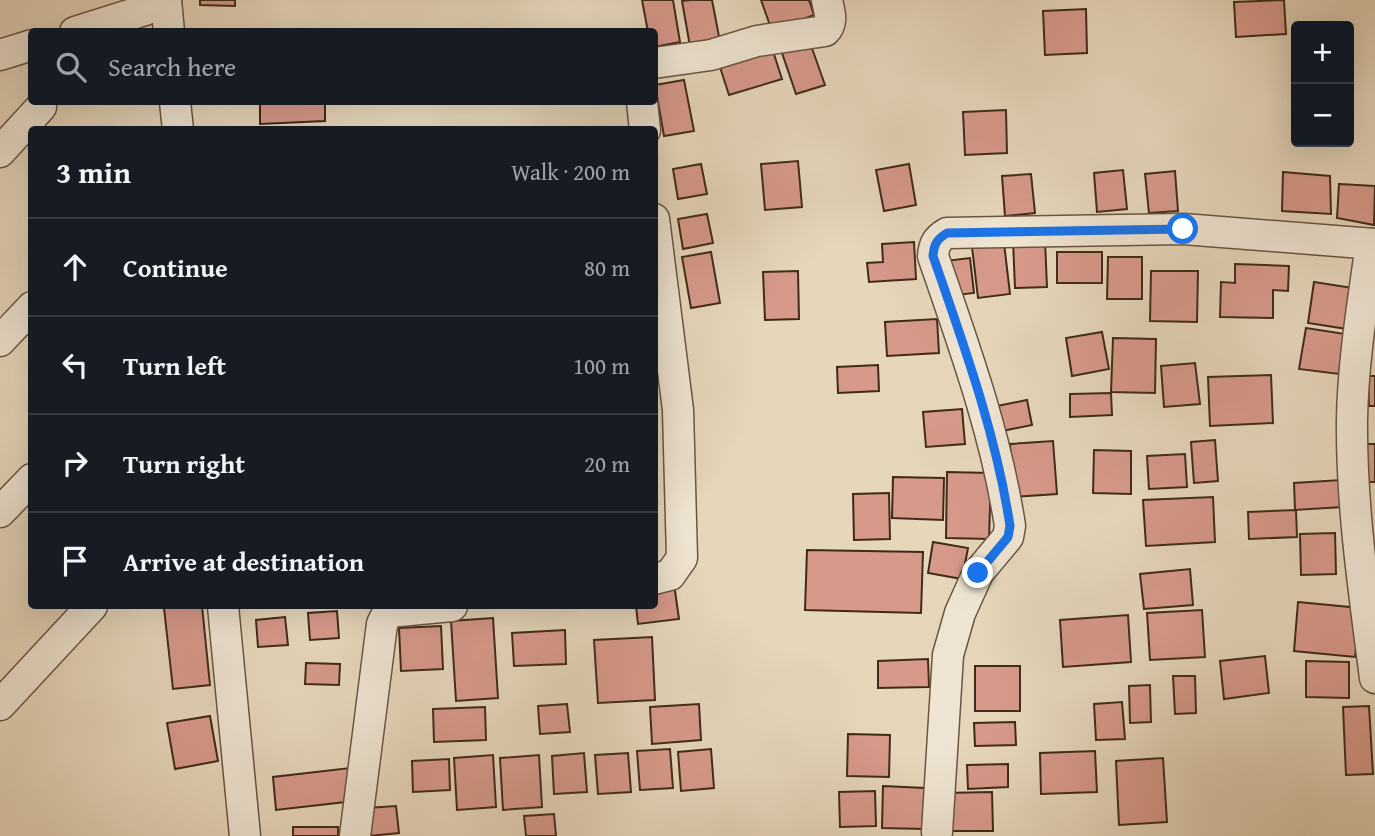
<!DOCTYPE html>
<meta charset="utf-8">
<style>
:root{--surface:#171b24;--page:#20242c;--text:#f1f3f6;--muted:#9ea1a6;--line:#363941}
body{margin:0;font-family:"Gentium Book Plus",serif;background:var(--page);color:var(--text)}
.controls{position:absolute;right:21px;top:21px;display:grid;overflow:hidden;border-radius:7px;box-shadow:0 7px 28px #0002}
.controls button{width:63px;height:63px;display:grid;place-items:center;padding:0;border:0;border-bottom:2px solid var(--line);background:var(--surface);color:var(--text);font:35px sans-serif}
.stop{position:absolute;width:21px;height:21px;margin:-16px;border:5px solid #1a73e8;border-radius:50%;background:#fff}
.stop.end{background:#1a73e8;border-color:#fff;box-shadow:0 2px 7px #0008}
.list{margin:0;padding:0;list-style:none}
h2{display:flex;justify-content:space-between;align-items:center;height:91px;margin:0;padding:0 28px;font-size:30px}
h2 small{font-size:23px;font-weight:400;color:var(--muted)}
.list li{display:grid;grid-template-columns:46px 1fr auto;gap:21px;align-items:center;box-sizing:border-box;height:98px;padding:0 28px;border-top:2px solid var(--line)}
.list b{display:block;font-size:26px;white-space:nowrap}
.list em{font-size:23px;font-style:normal;color:var(--muted)}
.icon{flex:none;width:38px;height:38px;fill:none;stroke:currentColor;stroke-width:2;stroke-linecap:round;stroke-linejoin:round}
.map{position:relative;flex:none;width:1375px;height:836px;overflow:hidden}
.search{position:absolute;background:var(--surface);box-shadow:0 7px 28px #0002;left:28px;top:28px;width:630px;height:77px;display:flex;align-items:center;gap:18px;box-sizing:border-box;padding:0 24px;border-radius:7px;color:var(--muted);font-size:26px}
.panel{position:absolute;background:var(--surface);box-shadow:0 7px 28px #0002;left:28px;top:126px;width:630px;height:483px;border-radius:7px}
.map>svg:first-child{display:block}
.building{fill:#d7998a;stroke:#412b18;stroke-width:2}
.lines{fill:none;stroke-linecap:round;stroke-linejoin:round}
.minor-casing{stroke:#6a5640;stroke-width:33}
.minor{stroke:#efe4d2;stroke-width:30}
.route{stroke:#1a73e8;stroke-width:9}
</style>
<div class="map">
<svg width="1375" height="836" viewBox="0 0 1375 836">
<rect width="100%" height="100%" fill="#e6d6ba"/>
<filter id="stains"><feTurbulence type="fractalNoise" baseFrequency=".00286" numOctaves="4"/><feColorMatrix values="0 0 0 0 .2 0 0 0 0 .09 0 0 0 0 .02 0 0 0 .5 -.17"/></filter>
<radialGradient id="worn" r=".72"><stop offset=".6" stop-color="#630" stop-opacity="0"/><stop offset="1" stop-color="#630" stop-opacity=".3"/></radialGradient>
<g class="building">
<polygon points="200,0 235,0 235,6 200,5"/>
<polygon points="642,0 673,0 680,42 654,47 654,32 648,32"/>
<polygon points="690,0 712,0 721,47 691,52 682,1"/>
<polygon points="761,0 809,0 814,15 772,31"/>
<polygon points="1284,0 1286,34 1236,37 1234,2"/>
<polygon points="1086,9 1087,53 1045,55 1043,11"/>
<polygon points="808,37 825,85 796,94 780,47"/>
<polygon points="772,48 782,79 729,95 719,64"/>
<polygon points="684,80 694,131 664,136 655,85"/>
<polygon points="260,102 325,102 325,121 260,124"/>
<polygon points="1006,110 1007,153 965,155 963,112"/>
<polygon points="798,161 802,207 765,210 761,164"/>
<polygon points="701,164 707,194 678,199 673,169"/>
<polygon points="909,164 916,205 884,211 876,170"/>
<polygon points="1123,170 1127,209 1097,212 1094,173"/>
<polygon points="1175,171 1178,211 1149,213 1145,174"/>
<polygon points="1283,172 1330,176 1331,214 1282,211"/>
<polygon points="1031,174 1035,213 1005,216 1002,176"/>
<polygon points="1339,184 1375,186 1374,225 1337,218"/>
<polygon points="707,214 713,243 683,249 678,219"/>
<polygon points="1045,240 1047,287 1015,288 1013,241"/>
<polygon points="914,242 916,279 869,282 867,263 883,262 882,244"/>
<polygon points="1004,243 1010,294 978,298 972,247"/>
<polygon points="711,252 720,303 691,308 682,257"/>
<rect x="1057" y="252" width="45" height="31"/>
<polygon points="1108,257 1142,257 1142,299 1107,299"/>
<polygon points="970,258 974,293 949,296 945,261"/>
<polygon points="1235,264 1289,266 1288,291 1273,290 1273,318 1220,317 1221,282 1235,283"/>
<polygon points="798,271 799,319 765,320 763,272"/>
<polygon points="1151,271 1198,271 1197,322 1150,321"/>
<polygon points="1314,282 1353,288 1347,329 1308,323"/>
<polygon points="937,319 939,353 887,356 885,322"/>
<polygon points="1306,328 1345,334 1339,374 1299,369"/>
<polygon points="1102,332 1109,369 1072,376 1066,338"/>
<polygon points="1113,338 1156,339 1155,393 1111,392"/>
<polygon points="1195,363 1200,404 1164,407 1161,366"/>
<polygon points="878,365 879,391 838,393 837,367"/>
<polygon points="1271,375 1273,423 1210,426 1208,377"/>
<polygon points="1368,376 1375,376 1375,406 1369,406"/>
<polygon points="1111,393 1112,415 1070,417 1070,394"/>
<polygon points="1027,400 1032,425 997,432 992,407"/>
<polygon points="962,409 965,444 926,447 923,412"/>
<polygon points="1215,440 1218,481 1194,483 1191,442"/>
<polygon points="1053,441 1057,494 1013,497 1010,444"/>
<polygon points="1361,444 1375,444 1375,482 1362,482"/>
<polygon points="1094,450 1131,451 1131,494 1093,493"/>
<polygon points="1185,454 1187,487 1149,489 1147,456"/>
<polygon points="947,472 991,473 989,539 946,538"/>
<polygon points="893,477 944,478 943,520 892,518"/>
<polygon points="1341,480 1343,507 1295,510 1294,483"/>
<polygon points="889,493 890,539 854,540 853,494"/>
<polygon points="1213,497 1215,542 1146,546 1143,500"/>
<polygon points="1296,510 1297,537 1249,539 1248,512"/>
<polygon points="1335,533 1336,574 1301,575 1300,534"/>
<polygon points="933,542 968,548 962,579 928,573"/>
<polygon points="807,550 923,552 921,613 805,610"/>
<polygon points="1190,569 1193,605 1144,609 1140,574"/>
<polygon points="674,584 679,619 638,624 636,606 654,606 654,587"/>
<polygon points="1298,602 1360,608 1355,657 1294,651"/>
<polygon points="202,606 210,685 173,689 164,608"/>
<polygon points="1202,610 1205,657 1150,660 1147,613"/>
<polygon points="337,611 339,638 310,640 308,613"/>
<polygon points="1128,615 1131,662 1063,667 1060,620"/>
<polygon points="285,617 288,645 258,647 256,620"/>
<polygon points="493,618 498,698 456,701 451,621"/>
<polygon points="441,626 443,669 401,671 399,628"/>
<polygon points="565,630 566,664 514,666 512,633"/>
<polygon points="652,637 655,700 598,703 594,640"/>
<polygon points="1265,656 1269,693 1224,699 1220,661"/>
<polygon points="928,659 929,687 878,688 878,661"/>
<polygon points="1306,661 1349,662 1349,698 1306,697"/>
<polygon points="306,663 340,664 339,685 305,684"/>
<rect x="975" y="666" width="45" height="45"/>
<polygon points="1173,676 1195,676 1196,713 1175,714"/>
<polygon points="1150,685 1151,722 1130,723 1129,686"/>
<polygon points="1122,702 1125,739 1096,740 1094,704"/>
<polygon points="567,704 570,732 540,734 538,706"/>
<polygon points="699,704 701,740 652,744 650,707"/>
<polygon points="1369,706 1373,774 1346,775 1343,707"/>
<polygon points="485,707 486,740 434,742 433,709"/>
<polygon points="210,716 218,761 175,769 167,723"/>
<polygon points="1015,722 1016,745 975,746 974,723"/>
<polygon points="848,734 890,735 889,777 847,776"/>
<polygon points="670,749 673,788 640,790 637,751"/>
<polygon points="711,749 714,788 681,791 678,752"/>
<polygon points="1095,751 1097,792 1041,794 1040,753"/>
<polygon points="584,753 587,792 554,794 552,756"/>
<polygon points="628,753 631,792 598,794 595,755"/>
<polygon points="493,755 496,807 457,810 454,758"/>
<polygon points="539,755 542,807 503,810 500,758"/>
<polygon points="1163,758 1167,822 1119,825 1116,761"/>
<polygon points="449,759 450,790 413,792 412,761"/>
<polygon points="1008,764 1008,787 968,789 967,765"/>
<polygon points="350,768 354,801 276,810 273,777"/>
<polygon points="883,786 925,788 924,829 882,828"/>
<polygon points="875,791 876,826 840,827 839,792"/>
<polygon points="992,792 993,831 944,831 944,793"/>
<polygon points="396,806 399,833 369,836 367,808"/>
<polygon points="554,814 556,836 526,836 524,816"/>
<rect x="293" y="827" width="45" height="9"/>
</g>
<g class="lines">
<defs>
<g id="minor">
<polyline points="166,0 169,32"/>
<polyline points="75,32 145,10 166,0"/>
<polyline points="0,55 32,45"/>
<path d="M654 63 711 55 757 41 825 31C834 22 829 11 827 0"/>
<polyline points="175,102 178,130"/>
<polyline points="642,102 645,130"/>
<polyline points="0,152 41,107"/>
<polyline points="654,219 678,410 682,558 670,575 654,579"/>
<path d="M1371 244C1363 302 1353 361 1352 419 1351 505 1364 592 1375 678"/>
<polyline points="0,341 32,307"/>
<polyline points="0,512 32,479"/>
<polyline points="223,606 245,836"/>
<polyline points="0,705 92,606"/>
<path d="M937 832 948 655 960 613 978 573 1008 537 1010 526C996 433 963 343 933 256 934 244 937 239 947 233L1183 229 1375 244"/>
<polyline points="355,836 382,624 388,612 452,606"/>
</g>
</defs>
<use href="#minor" class="minor-casing"/>
<use href="#minor" class="minor"/>
</g>
<g class="lines">
<path class="route" d="M978 573 1008 537 1010 526C996 433 963 343 933 256 934 244 937 239 947 233L1183 229"/>
</g>
<rect width="100%" height="100%" filter="url(#stains)"/>
<rect width="100%" height="100%" fill="url(#worn)"/>
</svg>
<div class="controls">
<button>+</button>
<button>−</button>
</div>
<div class="stop" style="left:1183px;top:229px"></div>
<div class="stop end" style="left:978px;top:573px"></div>
<div class="search"><svg class="icon" aria-label="search" viewBox="0 0 24 24"><circle cx="10" cy="10" r="6"/><path d="M15 15l6 6"/></svg>Search here</div>
<section class="panel">
<h2>3 min<small>Walk · 200 m</small></h2>
<ul class="list">
<li><svg class="icon" aria-label="ahead" viewBox="0 0 24 24"><path d="M12 20V5M6 11l6-6 6 6"/></svg><div><b>Continue</b></div><em>80 m</em></li>
<li><svg class="icon" aria-label="left" viewBox="0 0 24 24"><path d="M17 20v-9H6M10 6l-5 5 5 5"/></svg><div><b>Turn left</b></div><em>100 m</em></li>
<li><svg class="icon" aria-label="right" viewBox="0 0 24 24"><path d="M7 20v-9h11M14 6l5 5-5 5"/></svg><div><b>Turn right</b></div><em>20 m</em></li>
<li><svg class="icon" aria-label="arrive" viewBox="0 0 24 24"><path d="M6 21V4h12l-3 4 3 4H6"/></svg><div><b>Arrive at destination</b></div></li>
</ul>
</section>
</div>
